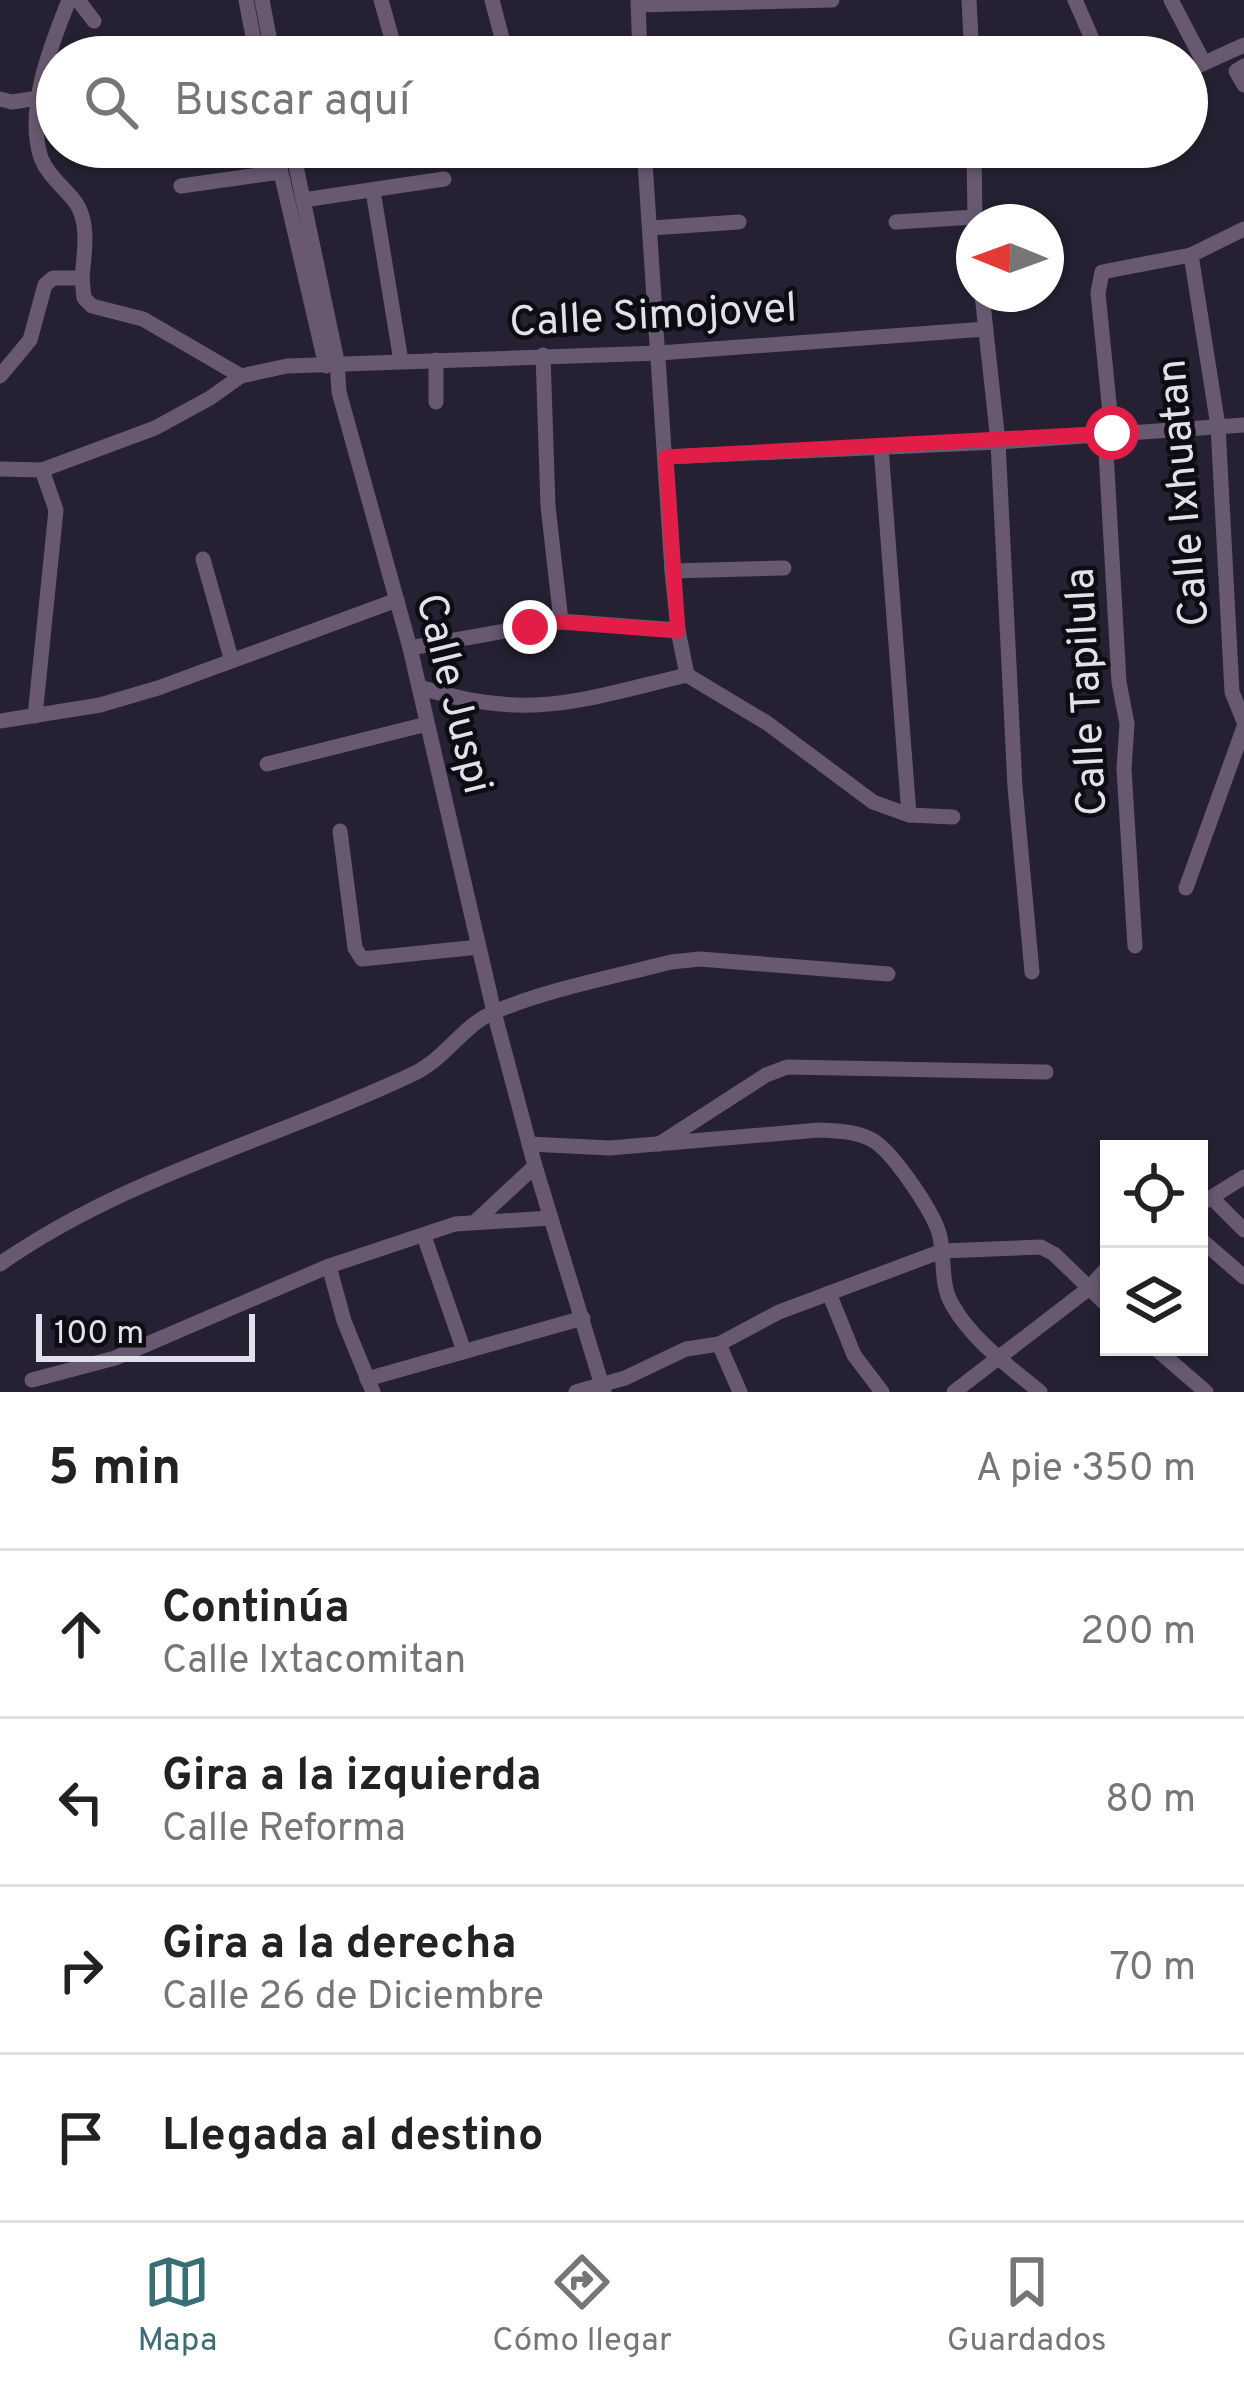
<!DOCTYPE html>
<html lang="es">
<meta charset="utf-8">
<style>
:root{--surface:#fff;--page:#f6f6f6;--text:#222;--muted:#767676;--line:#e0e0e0;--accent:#386e74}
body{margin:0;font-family:Overpass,sans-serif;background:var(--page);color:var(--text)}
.controls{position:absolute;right:36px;bottom:36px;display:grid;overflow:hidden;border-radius:0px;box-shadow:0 3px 9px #0004}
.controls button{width:108px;height:108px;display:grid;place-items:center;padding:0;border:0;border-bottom:3px solid var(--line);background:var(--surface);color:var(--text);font:60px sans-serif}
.compass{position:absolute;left:956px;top:204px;width:108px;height:108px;border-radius:50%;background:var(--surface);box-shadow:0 3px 9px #0004;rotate:271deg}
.scale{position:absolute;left:36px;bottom:30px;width:219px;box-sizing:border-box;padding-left:12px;border:6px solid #e2e0ec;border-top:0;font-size:33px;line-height:42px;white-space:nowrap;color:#e2e0ec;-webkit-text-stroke:9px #0e0c13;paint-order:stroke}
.stop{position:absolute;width:36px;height:36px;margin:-27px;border:9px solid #e11d48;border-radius:50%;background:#fff}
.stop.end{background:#e11d48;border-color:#fff;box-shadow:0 3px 12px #0008}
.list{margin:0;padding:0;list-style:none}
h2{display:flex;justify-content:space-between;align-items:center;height:156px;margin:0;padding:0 48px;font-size:51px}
h2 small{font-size:39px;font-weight:400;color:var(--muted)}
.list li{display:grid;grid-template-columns:78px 1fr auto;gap:36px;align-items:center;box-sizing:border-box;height:168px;padding:0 48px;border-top:3px solid var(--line)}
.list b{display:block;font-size:45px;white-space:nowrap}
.list p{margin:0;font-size:39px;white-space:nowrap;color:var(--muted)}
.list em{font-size:39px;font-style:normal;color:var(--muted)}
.icon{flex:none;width:66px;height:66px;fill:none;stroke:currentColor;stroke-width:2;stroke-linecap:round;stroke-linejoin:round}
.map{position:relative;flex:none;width:1244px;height:1392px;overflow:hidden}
.search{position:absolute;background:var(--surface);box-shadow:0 3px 9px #0004;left:36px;right:36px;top:36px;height:132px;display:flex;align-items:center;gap:30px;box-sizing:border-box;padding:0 42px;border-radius:66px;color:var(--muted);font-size:45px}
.sheet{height:828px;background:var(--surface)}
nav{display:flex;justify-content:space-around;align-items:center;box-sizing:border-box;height:168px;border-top:3px solid var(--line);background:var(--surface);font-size:33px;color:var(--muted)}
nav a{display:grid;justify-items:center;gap:6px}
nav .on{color:var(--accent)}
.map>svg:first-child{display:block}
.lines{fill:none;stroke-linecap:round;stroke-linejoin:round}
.minor{stroke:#685970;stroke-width:15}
.route{stroke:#e11d48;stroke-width:15}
.labels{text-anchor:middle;stroke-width:9;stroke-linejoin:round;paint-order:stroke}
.street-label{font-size:42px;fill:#e2e0ec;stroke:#0e0c13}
</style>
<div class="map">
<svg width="1244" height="1392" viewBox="0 0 1244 1392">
<rect width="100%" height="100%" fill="#252132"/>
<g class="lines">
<g class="minor">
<polyline points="78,0 94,21"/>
<polyline points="246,0 257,57"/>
<polyline points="262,0 273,57"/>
<polyline points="381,0 397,57"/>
<polyline points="492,0 507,57"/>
<polyline points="638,0 640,57"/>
<polyline points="969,0 972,57"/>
<polyline points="1075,0 1100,57"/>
<polyline points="1171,0 1204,63"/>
<polyline points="638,5 832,0"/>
<polyline points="1244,66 1236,71 1244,85"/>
<polyline points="1187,71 1244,45"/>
<polyline points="0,99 12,102 57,95"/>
<polyline points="275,147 326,366"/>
<polyline points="292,147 337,361 339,392 410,648 494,1012 535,1166 604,1392"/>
<polyline points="644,147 672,571 678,630 687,675"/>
<polyline points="974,147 975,222"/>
<polyline points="181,186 280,172"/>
<polyline points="373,191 401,361"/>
<polyline points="303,200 444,179"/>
<polyline points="896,222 975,217"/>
<polyline points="651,228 739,222"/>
<polyline points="1191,255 1218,426 1232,692 1244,722"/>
<polyline points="82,278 84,298 92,306 143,319 241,376"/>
<polyline points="982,294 998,442 1015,787 1032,972"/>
<polyline points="543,355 548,506 561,621"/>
<polyline points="436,360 436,402"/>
<path d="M0 376 30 340 45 285 53 278H82C84 254 90 224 76 203 65 188 48 176 41 158 25 109 51 45 69 0"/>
<polyline points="1112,433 1098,293 1102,272 1191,255 1244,229"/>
<polyline points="1105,434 1119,682 1127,724 1124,769 1135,946"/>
<polyline points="881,447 909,815"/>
<polyline points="666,457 998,442 1244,425"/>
<polyline points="0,469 42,470 155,428 210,398 241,376 287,366 659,353 986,329"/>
<polyline points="203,559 231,658"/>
<polyline points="672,571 784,568"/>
<polyline points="410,648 561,621 678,630"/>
<path d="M419 687C528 722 581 700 687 675L767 723 873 802 909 815 953 817"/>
<polyline points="35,716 56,510 42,470"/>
<polyline points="0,721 100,705 158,688 397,600"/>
<polyline points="267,764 427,724"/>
<polyline points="340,831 355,948 362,959 479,947"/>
<polyline points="1186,888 1244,727"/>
<path d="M529 1144 610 1148 819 1130C837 1131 858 1131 874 1141 894 1154 932 1210 939 1233 946 1258 939 1283 953 1306 973 1341 1010 1367 1040 1392"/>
<polyline points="659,1144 766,1075 787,1067 1046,1072"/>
<polyline points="1213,1199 1244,1230"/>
<polyline points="1199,1205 1244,1177"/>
<polyline points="475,1222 535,1166"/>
<polyline points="424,1236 464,1351"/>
<polyline points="1199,1238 1244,1277"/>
<path d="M0 1264C127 1175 277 1139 415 1073 446 1058 462 1026 494 1012 549 989 613 977 671 962L700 959 888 974"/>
<polyline points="329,1266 344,1321 373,1392"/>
<polyline points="829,1293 854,1355 882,1392"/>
<polyline points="719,1344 740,1392"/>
<polyline points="1154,1347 1206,1392"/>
<polyline points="367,1379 583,1318"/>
<polyline points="32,1380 115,1358 329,1266 455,1224 551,1218"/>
<polyline points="576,1392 625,1378 686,1349 719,1344 779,1312 942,1251 1041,1247 1054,1254 1109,1307"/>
<polyline points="954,1392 1088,1289 1109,1266"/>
</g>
</g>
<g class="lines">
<polyline class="route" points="530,627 561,622 678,631 666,457 1112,433"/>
</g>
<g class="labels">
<g class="street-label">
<text transform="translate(653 313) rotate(-3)" y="15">Calle Simojovel</text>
<text transform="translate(1181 493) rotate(-95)" y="15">Calle Ixhuatan</text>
<text transform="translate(1084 692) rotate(-93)" y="15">Calle Tapilula</text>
<text transform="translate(456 693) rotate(76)" y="15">Calle Juspi</text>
</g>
</g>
</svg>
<div class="controls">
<button><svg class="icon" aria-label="locate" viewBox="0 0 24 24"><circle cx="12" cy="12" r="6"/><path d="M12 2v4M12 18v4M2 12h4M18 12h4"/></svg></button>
<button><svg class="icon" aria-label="layers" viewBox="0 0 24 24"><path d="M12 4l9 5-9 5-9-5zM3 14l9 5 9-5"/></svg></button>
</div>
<svg class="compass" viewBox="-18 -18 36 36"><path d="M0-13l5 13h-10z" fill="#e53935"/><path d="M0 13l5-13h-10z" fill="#767676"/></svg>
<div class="scale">100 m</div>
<div class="stop" style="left:1112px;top:433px"></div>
<div class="stop end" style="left:530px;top:627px"></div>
<div class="search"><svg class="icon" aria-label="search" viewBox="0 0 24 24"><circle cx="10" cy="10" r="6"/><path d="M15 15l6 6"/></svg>Buscar aquí</div>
</div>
<section class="sheet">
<h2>5 min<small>A pie · 350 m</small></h2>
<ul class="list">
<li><svg class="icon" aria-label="ahead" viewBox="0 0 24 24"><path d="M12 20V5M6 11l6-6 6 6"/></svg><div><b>Continúa</b><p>Calle Ixtacomitan</p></div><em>200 m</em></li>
<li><svg class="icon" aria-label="left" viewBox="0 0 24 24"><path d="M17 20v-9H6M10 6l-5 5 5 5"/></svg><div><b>Gira a la izquierda</b><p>Calle Reforma</p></div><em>80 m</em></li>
<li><svg class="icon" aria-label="right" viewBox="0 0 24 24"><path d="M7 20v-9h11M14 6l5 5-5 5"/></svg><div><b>Gira a la derecha</b><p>Calle 26 de Diciembre</p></div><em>70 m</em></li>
<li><svg class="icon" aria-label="arrive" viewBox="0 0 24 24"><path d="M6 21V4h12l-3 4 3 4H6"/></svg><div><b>Llegada al destino</b></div></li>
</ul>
</section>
<nav>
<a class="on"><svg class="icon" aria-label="map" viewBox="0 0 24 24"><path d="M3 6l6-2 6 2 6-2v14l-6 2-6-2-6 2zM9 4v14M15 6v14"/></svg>Mapa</a>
<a><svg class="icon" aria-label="directions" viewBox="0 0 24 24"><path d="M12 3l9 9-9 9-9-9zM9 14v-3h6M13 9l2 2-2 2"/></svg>Cómo llegar</a>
<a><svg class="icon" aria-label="saved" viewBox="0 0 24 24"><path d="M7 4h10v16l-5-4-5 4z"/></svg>Guardados</a>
</nav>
